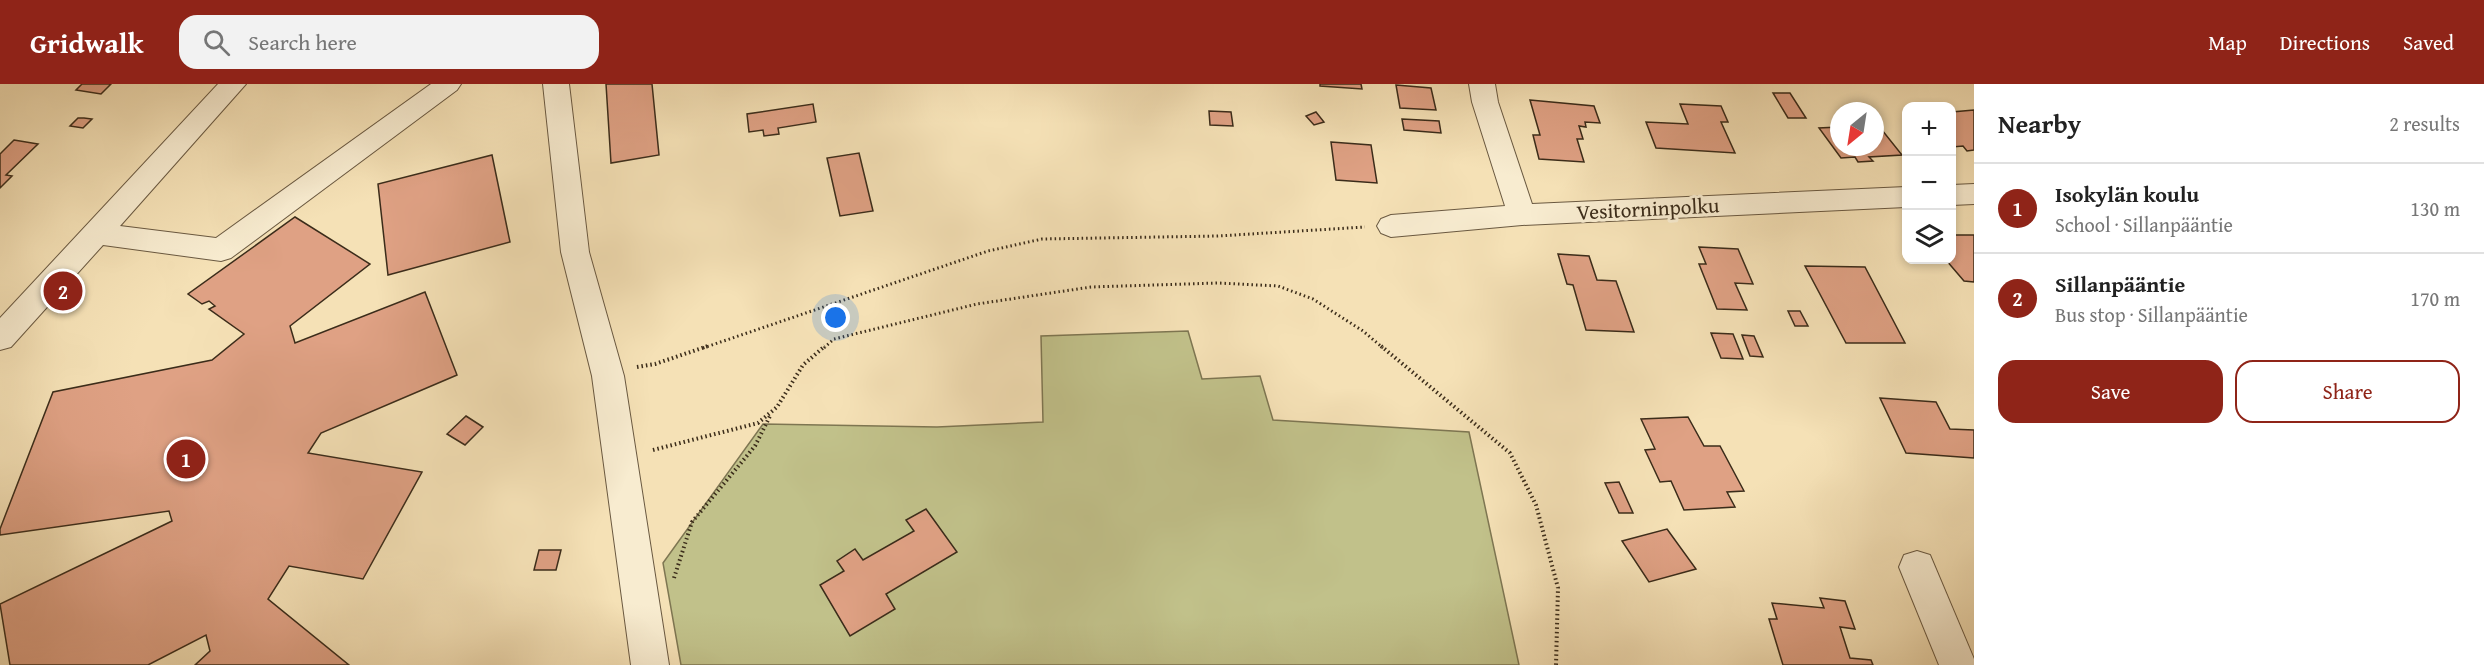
<!DOCTYPE html>
<meta charset="utf-8">
<style>
:root{--surface:#fff;--page:#f2f2f2;--text:#222;--muted:#767676;--line:#e0e0e0;--accent:#8f2418}
body{margin:0;font-family:"Gentium Book Plus",serif;background:var(--page);color:var(--text)}
.controls{position:absolute;right:18px;top:18px;display:grid;overflow:hidden;border-radius:12px;box-shadow:0 3px 9px #0003}
.controls button{width:54px;height:54px;display:grid;place-items:center;padding:0;border:0;border-bottom:2px solid var(--line);background:var(--surface);color:var(--text);font:30px sans-serif}
.compass{position:absolute;left:1830px;top:18px;width:54px;height:54px;border-radius:50%;background:var(--surface);box-shadow:0 3px 9px #0003;rotate:210deg}
.you{position:absolute;left:836px;top:234px;width:21px;height:21px;margin:-15px;border:4px solid #fff;border-radius:50%;background:#1a73e8;box-shadow:0 0 0 9px #1a73e833}
.badge{display:grid;place-items:center;width:39px;height:39px;border-radius:50%;background:var(--accent);color:#fff;font-size:20px;font-weight:700}
.pin{position:absolute;translate:-50% -50%;border:3px solid #fff;box-shadow:0 2px 6px #0006}
.list{margin:0;padding:0;list-style:none}
h2{display:flex;justify-content:space-between;align-items:center;height:78px;margin:0;padding:0 24px;font-size:26px}
h2 small{font-size:20px;font-weight:400;color:var(--muted)}
.list li{display:grid;grid-template-columns:39px 1fr auto;gap:18px;align-items:center;box-sizing:border-box;height:90px;padding:0 24px;border-top:2px solid var(--line)}
.list b{display:block;font-size:22px;white-space:nowrap}
.list p{margin:0;font-size:20px;white-space:nowrap;color:var(--muted)}
.list em{font-size:20px;font-style:normal;color:var(--muted)}
.actions{display:flex;gap:12px;padding:18px 24px}
.actions a{flex:1;padding:14px 0;border:2px solid var(--accent);border-radius:18px;text-align:center;font-size:21px;color:var(--accent)}
.actions .main{background:var(--accent);color:#fff}
.icon{flex:none;width:33px;height:33px;fill:none;stroke:currentColor;stroke-width:2;stroke-linecap:round;stroke-linejoin:round}
.map{position:relative;flex:none;width:1974px;height:581px;overflow:hidden}
header{display:flex;align-items:center;gap:36px;box-sizing:border-box;height:84px;padding:0 30px;background:var(--accent);color:#fff}
header strong{font-size:28px}
nav{display:flex;gap:33px;margin-inline-start:auto;font-size:21px}
.search{width:420px;height:54px;background:var(--page);display:flex;align-items:center;gap:15px;box-sizing:border-box;padding:0 21px;border-radius:18px;color:var(--muted);font-size:22px}
main{display:flex}
aside{flex:1;background:var(--surface)}
.map>svg:first-child{display:block}
.green{fill:#c1c18a;stroke:#7e7652;stroke-width:1.5}
.building{fill:#dfa184;stroke:#3b2c1a;stroke-width:1.5}
.lines{fill:none;stroke-linecap:round;stroke-linejoin:round}
.minor-casing{stroke:#6a5941;stroke-width:2}
.path-far1{stroke:#3b2c1a;stroke-width:3;stroke-dasharray:1.5 3;stroke-linecap:butt}
.path{stroke:#3b2c1a;stroke-width:4;stroke-dasharray:1.5 3;stroke-linecap:butt}
.minor{fill:#f8ecd0;fill-rule:evenodd}
.labels{text-anchor:middle;stroke-width:6;stroke-linejoin:round;paint-order:stroke}
.street-label{font-size:21px;fill:#3b2c1a;stroke:#f8ecd0}
</style>
<header>
<strong>Gridwalk</strong>
<div class="search"><svg class="icon" aria-label="search" viewBox="0 0 24 24"><circle cx="10" cy="10" r="6"/><path d="M15 15l6 6"/></svg>Search here</div>
<nav><a>Map</a><a>Directions</a><a>Saved</a></nav>
</header>
<main>
<div class="map">
<svg width="1974" height="581" viewBox="0 0 1974 581">
<rect width="100%" height="100%" fill="#f5e1b6"/>
<filter id="stains"><feTurbulence type="fractalNoise" baseFrequency=".00333" numOctaves="4"/><feColorMatrix values="0 0 0 0 .2 0 0 0 0 .09 0 0 0 0 .02 0 0 0 .5 -.17"/></filter>
<radialGradient id="worn" r=".72"><stop offset=".6" stop-color="#630" stop-opacity="0"/><stop offset="1" stop-color="#630" stop-opacity=".3"/></radialGradient>
<polygon class="green" points="1188,247 1202,295 1260,292 1273,336 1469,348 1519,581 681,581 663,479 763,340 937,343 1043,338 1041,252"/>
<g class="building">
<polygon points="82,0 111,0 101,10 76,6"/>
<polygon points="606,0 652,0 659,71 611,79"/>
<polygon points="1320,0 1361,0 1362,5 1320,2"/>
<polygon points="1396,1 1431,4 1436,26 1400,24"/>
<polygon points="1773,9 1790,9 1806,34 1788,34"/>
<polygon points="1530,16 1594,22 1600,39 1585,38 1586,43 1579,42 1583,55 1577,55 1584,78 1539,75 1533,51 1540,51"/>
<polygon points="813,20 816,38 778,44 779,50 764,52 763,46 749,48 747,30"/>
<polygon points="1680,20 1721,22 1728,38 1721,38 1735,69 1656,64 1646,38 1688,40"/>
<polygon points="1974,26 1974,66 1967,67 1963,62 1952,63 1952,28"/>
<polygon points="1209,27 1231,28 1233,42 1210,41"/>
<polygon points="1316,28 1324,38 1314,41 1306,32"/>
<polygon points="78,34 84,34 92,35 83,44 70,42"/>
<polygon points="1402,35 1439,37 1441,49 1404,46"/>
<polygon points="1875,41 1878,41 1902,71 1869,73 1873,77 1858,78 1855,73 1841,74 1819,44 1839,43 1839,63 1875,63"/>
<polygon points="14,56 38,60 6,91 12,92 0,104 0,70"/>
<polygon points="1331,58 1371,61 1377,99 1336,96"/>
<polygon points="859,69 873,127 840,132 827,74"/>
<polygon points="492,71 510,158 388,191 378,100"/>
<polygon points="295,133 370,180 290,242 295,259 425,208 457,291 321,349 308,369 422,388 363,495 289,482 268,515 349,581 195,581 210,567 206,551 148,581 10,581 0,520 172,437 169,427 0,451 0,445 53,308 212,276 244,250 209,225 215,222 209,217 202,220 188,210"/>
<polygon points="1952,151 1974,151 1974,198 1964,197 1946,176 1952,176"/>
<polygon points="1699,163 1738,165 1753,200 1735,199 1747,226 1717,225 1699,180 1706,180"/>
<polygon points="1558,170 1589,172 1597,196 1616,197 1634,248 1586,246 1573,201 1567,200"/>
<polygon points="1805,182 1865,183 1905,259 1846,259"/>
<polygon points="1788,227 1800,227 1808,242 1795,242"/>
<polygon points="1711,249 1733,250 1743,275 1721,274"/>
<polygon points="1742,251 1754,252 1763,273 1750,272"/>
<polygon points="1880,314 1936,318 1950,345 1974,346 1974,374 1906,369"/>
<polygon points="466,332 483,343 465,361 447,350"/>
<polygon points="1688,333 1704,362 1720,362 1744,407 1727,408 1735,423 1684,426 1671,397 1660,398 1645,366 1655,365 1641,335"/>
<polygon points="1619,398 1633,429 1619,429 1605,399"/>
<polygon points="926,425 957,468 886,510 895,525 850,552 820,501 844,487 837,477 855,465 863,476 914,447 906,436"/>
<polygon points="1667,445 1696,485 1649,498 1622,457"/>
<polygon points="539,466 561,466 556,486 534,486"/>
<polygon points="1820,514 1845,517 1855,545 1840,543 1850,574 1871,576 1873,581 1783,581 1769,535 1777,535 1772,519 1824,524"/>
</g>
<g class="lines">
<defs>
<g id="minor">
<polygon points="218,0 246,0 120,142 216,154 431,0 461,0 457,6 231,174 221,177 103,161 11,263 0,266 0,234"/>
<polygon points="543,0 569,0 589,168 624,292 669,581 631,581 592,292 561,168"/>
<polygon points="1469,0 1495,0 1498,18 1532,120 1906,103 1906,123 1522,141 1391,153 1381,149 1377,142 1381,135 1391,131 1505,122 1472,18"/>
<polygon points="1974,100 1974,120 1952,121 1952,101"/>
<polygon points="1917,467 1930,471 1974,575 1974,581 1939,581 1899,483 1904,471"/>
</g>
</defs>
<use href="#minor" class="minor-casing"/>
<g class="path-far1">
<polyline points="703,264 988,167 1042,155 1218,152 1365,143"/>
<polyline points="824,264 834,255 977,220 1091,203 1218,199 1278,202 1313,215 1363,247 1383,264"/>
</g>
<g class="path">
<polyline points="1381,262 1510,369 1536,421 1558,504 1556,581"/>
<polyline points="637,283 655,280 708,262"/>
<polyline points="653,366 758,339 777,323 803,281 825,262"/>
<polyline points="674,494 692,438 755,362 771,330"/>
</g>
<use href="#minor" class="minor"/>
</g>
<g class="labels">
<g class="street-label">
<text transform="translate(1648 125) rotate(-3)" y="7">Vesitorninpolku</text>
</g>
</g>
<rect width="100%" height="100%" filter="url(#stains)"/>
<rect width="100%" height="100%" fill="url(#worn)"/>
</svg>
<div class="controls">
<button>+</button>
<button>−</button>
<button><svg class="icon" aria-label="layers" viewBox="0 0 24 24"><path d="M12 4l9 5-9 5-9-5zM3 14l9 5 9-5"/></svg></button>
</div>
<svg class="compass" viewBox="-18 -18 36 36"><path d="M0-13l5 13h-10z" fill="#e53935"/><path d="M0 13l5-13h-10z" fill="#767676"/></svg>
<div class="you"></div>
<div class="pin badge" style="left:186px;top:375px">1</div>
<div class="pin badge" style="left:63px;top:207px">2</div>
</div>
<aside>
<h2>Nearby<small>2 results</small></h2>
<ul class="list">
<li><span class="badge">1</span><div><b>Isokylän koulu</b><p>School · Sillanpääntie</p></div><em>130 m</em></li>
<li><span class="badge">2</span><div><b>Sillanpääntie</b><p>Bus stop · Sillanpääntie</p></div><em>170 m</em></li>
</ul>
<div class="actions"><a class="main">Save</a><a>Share</a></div>
</aside>
</main>
